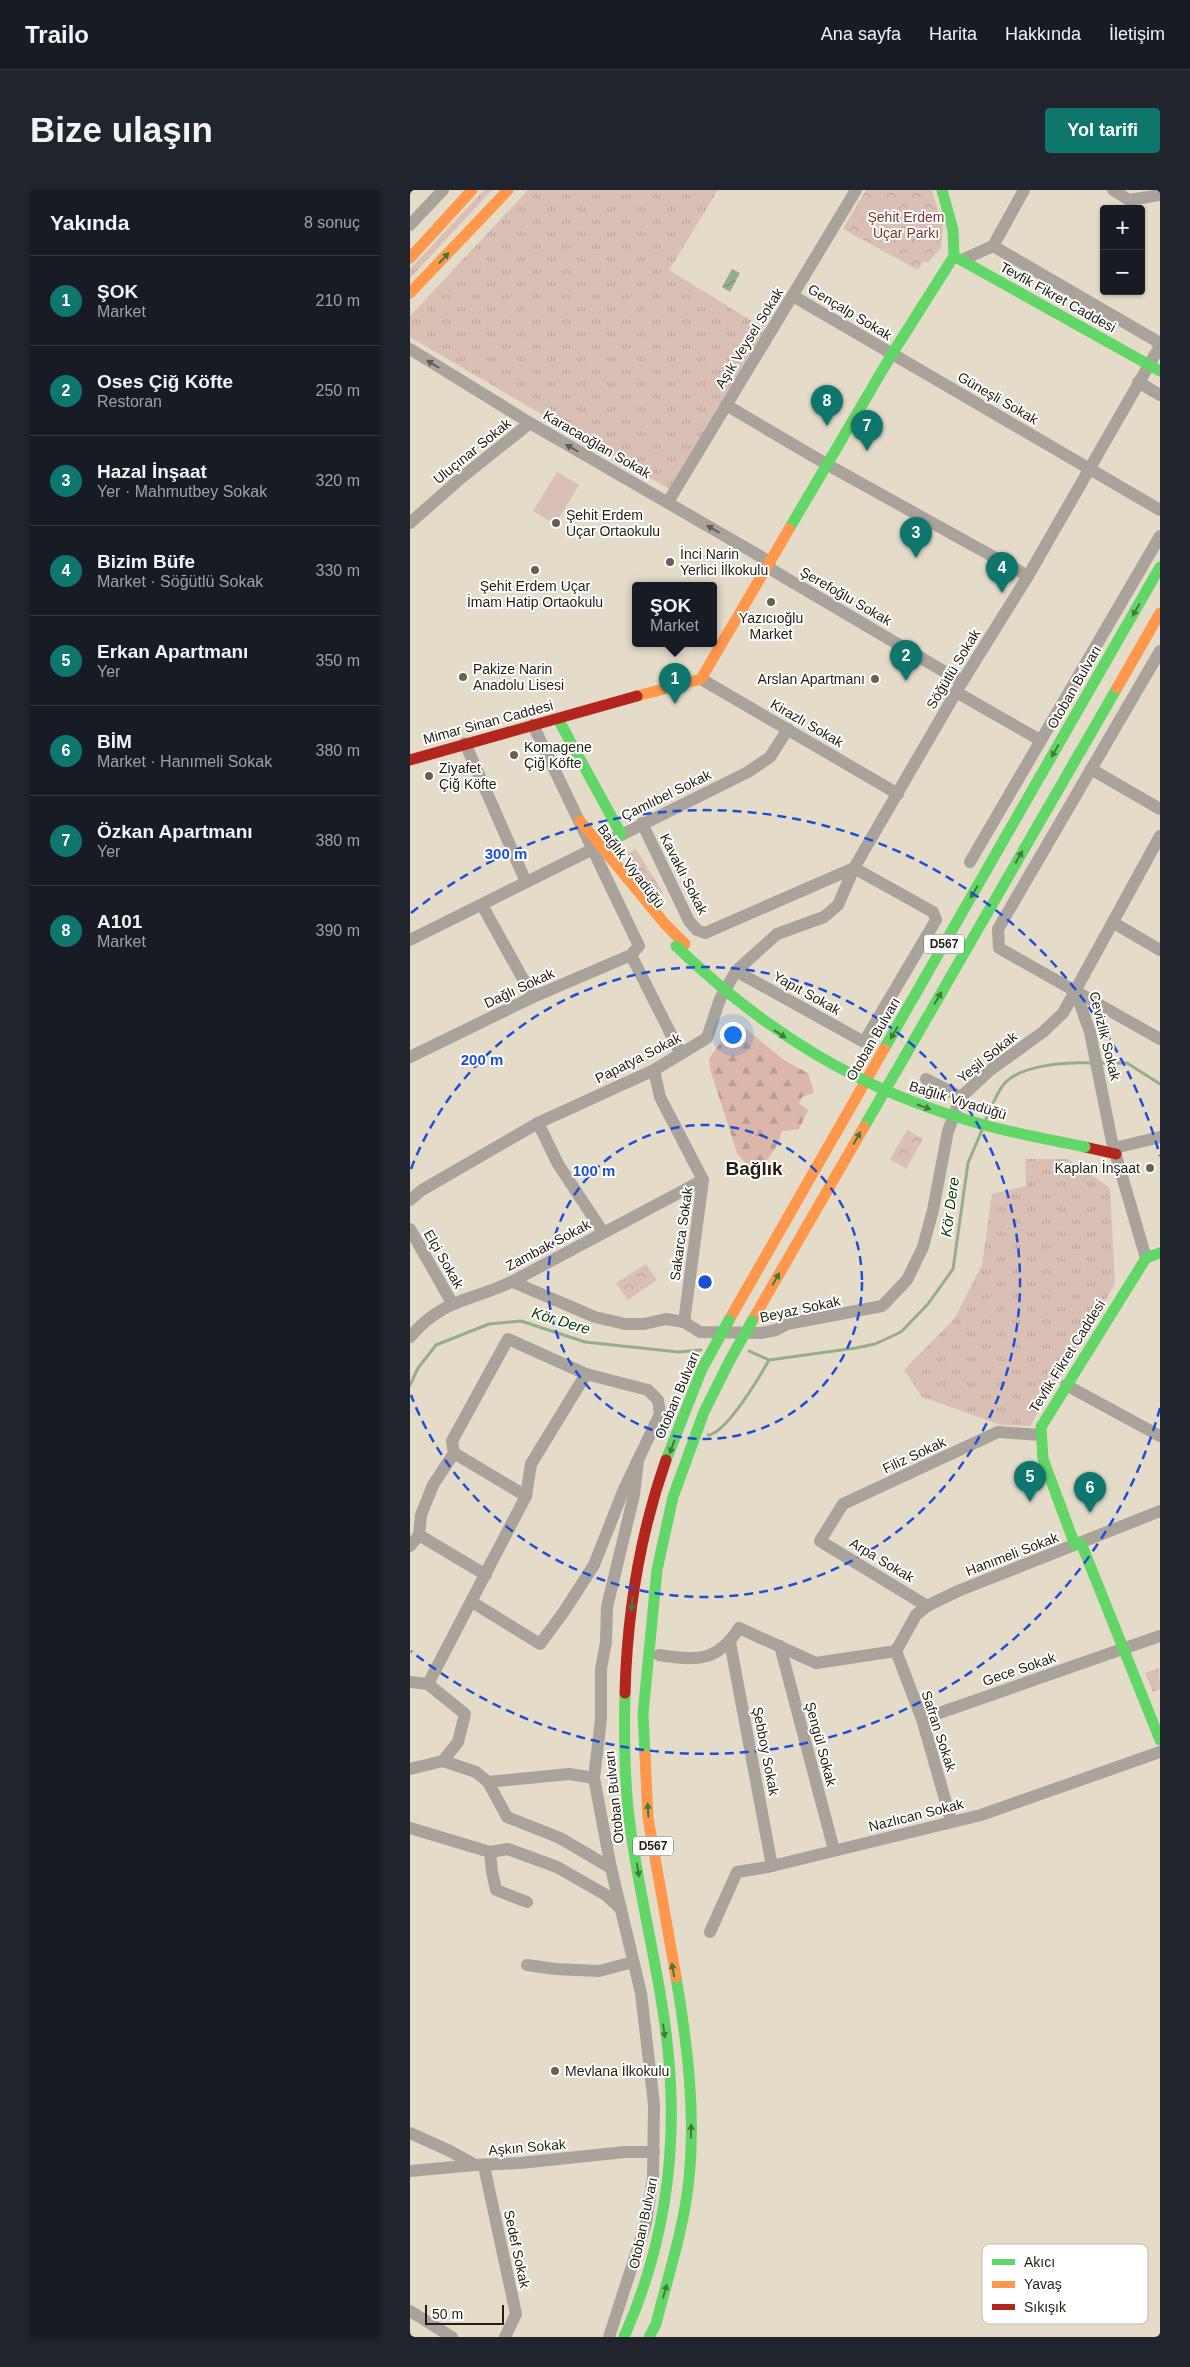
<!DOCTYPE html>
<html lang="tr">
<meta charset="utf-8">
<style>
:root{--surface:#171b24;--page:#20242c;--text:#f1f3f6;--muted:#9ea1a6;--line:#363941;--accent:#0f766e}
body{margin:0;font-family:Arial,sans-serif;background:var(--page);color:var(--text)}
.controls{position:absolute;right:15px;top:15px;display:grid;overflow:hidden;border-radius:5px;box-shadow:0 1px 4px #0004}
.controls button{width:45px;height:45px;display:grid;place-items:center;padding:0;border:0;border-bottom:1px solid var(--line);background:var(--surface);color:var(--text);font:25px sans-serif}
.scale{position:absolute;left:15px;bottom:12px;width:79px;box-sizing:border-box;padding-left:5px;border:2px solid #231e11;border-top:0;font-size:14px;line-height:18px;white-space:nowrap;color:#231e11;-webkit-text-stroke:4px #fff;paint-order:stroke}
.you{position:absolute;left:322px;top:844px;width:18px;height:18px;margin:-12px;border:4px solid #fff;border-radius:50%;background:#1a73e8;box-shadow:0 0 0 8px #1a73e833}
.badge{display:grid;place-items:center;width:32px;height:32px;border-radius:50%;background:var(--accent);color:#fff;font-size:16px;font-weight:700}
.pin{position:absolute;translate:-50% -41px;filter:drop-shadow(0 1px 2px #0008)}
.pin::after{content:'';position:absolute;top:26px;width:18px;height:15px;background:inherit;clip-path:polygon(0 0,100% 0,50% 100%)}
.popup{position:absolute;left:222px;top:392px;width:85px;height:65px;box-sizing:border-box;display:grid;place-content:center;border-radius:5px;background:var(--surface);filter:drop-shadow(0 1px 4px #0005);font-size:16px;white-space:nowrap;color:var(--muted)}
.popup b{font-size:19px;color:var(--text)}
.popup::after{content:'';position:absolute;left:50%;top:100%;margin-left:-10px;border:10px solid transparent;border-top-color:var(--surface)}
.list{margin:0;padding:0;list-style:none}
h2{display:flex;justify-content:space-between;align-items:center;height:65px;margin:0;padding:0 20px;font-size:21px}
h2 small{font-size:16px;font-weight:400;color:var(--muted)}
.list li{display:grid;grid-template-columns:32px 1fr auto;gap:15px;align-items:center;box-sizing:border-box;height:90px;padding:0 20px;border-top:1px solid var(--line)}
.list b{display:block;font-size:19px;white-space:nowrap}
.list p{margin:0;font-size:16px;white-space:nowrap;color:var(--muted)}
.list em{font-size:16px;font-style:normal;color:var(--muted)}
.map{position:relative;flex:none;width:750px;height:2147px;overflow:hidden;border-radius:5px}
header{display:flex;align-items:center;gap:30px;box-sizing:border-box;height:70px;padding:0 25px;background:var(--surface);border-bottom:1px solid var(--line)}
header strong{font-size:24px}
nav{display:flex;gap:28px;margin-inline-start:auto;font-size:18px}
.intro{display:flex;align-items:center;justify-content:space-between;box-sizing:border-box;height:120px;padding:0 30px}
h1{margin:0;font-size:35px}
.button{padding:12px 22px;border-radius:5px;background:var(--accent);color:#fff;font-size:18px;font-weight:700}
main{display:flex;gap:30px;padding:0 30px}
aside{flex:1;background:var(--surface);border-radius:5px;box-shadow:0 1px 4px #0004}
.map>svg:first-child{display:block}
.grass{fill:url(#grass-tufts)}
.forest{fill:url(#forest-firs)}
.park{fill:url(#park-crowns)}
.pitch{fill:#dac0b4}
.water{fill:url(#water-waves)}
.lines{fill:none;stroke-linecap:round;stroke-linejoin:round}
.stream{stroke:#96ae8b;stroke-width:3}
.street{stroke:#aaa39c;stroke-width:12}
.fast{stroke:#63d668;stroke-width:11}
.slow{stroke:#ff974d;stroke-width:11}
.jam{stroke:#b3261e;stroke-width:11}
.fast-bridge{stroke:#63d668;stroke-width:11}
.oneway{fill:#437a3c}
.oneway2{fill:#605a50}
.ring{fill:none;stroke:#1d4ed8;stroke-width:2.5;stroke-dasharray:9 6}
.poi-dot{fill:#676051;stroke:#fff;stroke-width:2}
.labels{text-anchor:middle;stroke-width:4;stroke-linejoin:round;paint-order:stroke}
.shield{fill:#fff;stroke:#656258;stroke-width:1}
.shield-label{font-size:12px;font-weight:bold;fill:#231e11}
.park-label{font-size:14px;fill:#7e362c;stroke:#fff}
.street-label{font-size:14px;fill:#231e11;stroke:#fff}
.poi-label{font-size:14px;fill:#231e11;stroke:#fff;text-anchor:start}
.water-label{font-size:15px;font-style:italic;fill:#023900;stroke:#fff}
.district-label{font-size:19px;font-weight:bold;fill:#231e11;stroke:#fff}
.key{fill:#fff;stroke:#bdbcb8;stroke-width:1}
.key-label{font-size:14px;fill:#231e11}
.centre{fill:#1d4ed8;stroke:#fff;stroke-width:2.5}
.ring-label{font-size:15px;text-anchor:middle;font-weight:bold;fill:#1d4ed8;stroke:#fff;stroke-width:4;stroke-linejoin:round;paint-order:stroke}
</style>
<header>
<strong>Trailo</strong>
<nav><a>Ana sayfa</a><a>Harita</a><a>Hakkında</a><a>İletişim</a></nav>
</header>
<div class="intro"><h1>Bize ulaşın</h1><a class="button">Yol tarifi</a></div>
<main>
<aside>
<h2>Yakında<small>8 sonuç</small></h2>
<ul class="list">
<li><span class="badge">1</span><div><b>ŞOK</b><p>Market</p></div><em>210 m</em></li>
<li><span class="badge">2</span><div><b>Oses Çiğ Köfte</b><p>Restoran</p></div><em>250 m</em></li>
<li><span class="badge">3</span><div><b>Hazal İnşaat</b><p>Yer · Mahmutbey Sokak</p></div><em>320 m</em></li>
<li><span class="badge">4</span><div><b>Bizim Büfe</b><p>Market · Söğütlü Sokak</p></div><em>330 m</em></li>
<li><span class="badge">5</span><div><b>Erkan Apartmanı</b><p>Yer</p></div><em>350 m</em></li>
<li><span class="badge">6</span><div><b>BİM</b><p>Market · Hanımeli Sokak</p></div><em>380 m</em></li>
<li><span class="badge">7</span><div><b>Özkan Apartmanı</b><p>Yer</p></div><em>380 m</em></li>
<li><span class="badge">8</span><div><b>A101</b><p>Market</p></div><em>390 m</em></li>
</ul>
</aside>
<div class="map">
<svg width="750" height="2147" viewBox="0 0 750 2147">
<defs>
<pattern id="grass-tufts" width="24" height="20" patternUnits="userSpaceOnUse" patternTransform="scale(1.25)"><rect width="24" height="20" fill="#dac0b4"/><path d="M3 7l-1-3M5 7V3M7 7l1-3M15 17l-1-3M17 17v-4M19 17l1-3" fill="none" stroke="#bba59a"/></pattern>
<pattern id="forest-firs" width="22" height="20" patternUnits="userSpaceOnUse" patternTransform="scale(1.25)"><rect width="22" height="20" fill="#dbb6a9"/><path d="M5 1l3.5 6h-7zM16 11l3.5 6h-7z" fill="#bc9c90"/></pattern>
<pattern id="park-crowns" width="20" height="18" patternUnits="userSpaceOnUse" patternTransform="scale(1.25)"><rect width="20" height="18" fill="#dac0b4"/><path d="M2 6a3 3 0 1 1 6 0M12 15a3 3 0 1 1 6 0" fill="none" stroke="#bba59a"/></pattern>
<pattern id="water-waves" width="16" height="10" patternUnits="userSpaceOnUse" patternTransform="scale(1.25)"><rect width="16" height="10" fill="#96ae8b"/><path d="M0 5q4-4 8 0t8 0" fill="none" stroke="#7a8d70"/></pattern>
</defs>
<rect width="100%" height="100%" fill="#e4dbc9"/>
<g class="grass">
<polygon points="74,0 82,0 0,88 0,79"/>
<polygon points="118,0 308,0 259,80 355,139 259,299 0,147 0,126"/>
<polygon points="615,969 658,969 700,998 705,1094 620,1236 591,1235 512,1207 494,1180 544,1129 572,1075 582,1004 616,996"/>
</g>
<polygon class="forest" points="335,838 375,871 398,883 404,903 392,907 389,913 398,920 389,939 372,941 368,954 346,987 327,963 301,882 299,869 317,843"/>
<g class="park">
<polygon points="456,0 522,0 533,35 531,58 517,73 513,71 508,80 433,39"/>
<polygon points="226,659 253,703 244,708 217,664"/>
<polygon points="497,940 513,949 496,979 480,969"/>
<polygon points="236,1074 247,1090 218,1110 206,1093"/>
<polygon points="749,1478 750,1499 743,1502 735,1483"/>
</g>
<g class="pitch">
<polygon points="466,5 481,14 464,44 449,35"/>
<polygon points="147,282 169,295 145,334 123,321"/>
</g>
<polygon class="water" points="322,79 330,83 320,102 312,97"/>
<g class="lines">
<g class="stream">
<polyline points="690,873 717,873 750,894"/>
<path d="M576 929C581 918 586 904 594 894 612 874 658 872 683 873"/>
<polyline points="339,1161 359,1170 446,1158 465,1154 491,1142 518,1114 543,1079 558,973 572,940"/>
<polyline points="0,1195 8,1178 26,1155 79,1134 111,1131 175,1152 268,1162 291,1160"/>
<path d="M298 1245C316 1244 350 1186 359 1170"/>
</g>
<g class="street">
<polyline points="703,0 719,10 750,5"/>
<polyline points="0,35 33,0"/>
<polyline points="583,56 750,153"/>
<polyline points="552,70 583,56 614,0"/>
<polyline points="383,106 750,320"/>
<polyline points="0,159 120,233 360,372"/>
<polyline points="728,192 750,205"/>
<polyline points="316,215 418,275 618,386"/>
<polyline points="258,312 446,0"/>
<polyline points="0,333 51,288 120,233"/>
<polyline points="357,377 552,492"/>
<polyline points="750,461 588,739 589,758 750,849"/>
<polyline points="291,489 488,604"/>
<polyline points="546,502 630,550"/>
<polyline points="55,553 116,692"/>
<polyline points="681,579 750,619"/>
<polyline points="232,633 279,731 287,740 295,743 444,678 552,492 618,386 750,156"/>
<polyline points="560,672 750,346"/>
<polyline points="72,715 123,807"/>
<polyline points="704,733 750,760"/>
<polyline points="0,750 338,582 360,567 378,539"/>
<polyline points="221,765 271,864"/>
<polyline points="666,803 680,842 702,952 736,1068"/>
<polyline points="0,867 123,807 221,765 229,756 123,535"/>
<polyline points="244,880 250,907 293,990 274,1132"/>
<polyline points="516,889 551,907"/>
<polyline points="128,933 148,974 193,1042"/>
<polyline points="704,958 750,947"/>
<polyline points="0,1010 12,1000 128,933 244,880 297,848 310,809 326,781 367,744 414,727 428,715 444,678 523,722 526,730 454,852 326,781"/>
<polyline points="0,1039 42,1113"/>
<polyline points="103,1092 185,1127 215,1134 234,1134 256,1129 274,1132 290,1142 351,1143 366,1140 377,1134 472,1116 497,1090 513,1057 523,1020 538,941 551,907 579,881 633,842 653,823 750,646"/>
<path d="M0 1147C35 1106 63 1112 105 1090 168 1057 230 1023 293 990"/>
<polyline points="656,1195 750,1246"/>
<polyline points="9,1345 76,1385"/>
<polyline points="0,1356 9,1345 11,1325 23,1295 44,1263"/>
<polyline points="62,1412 130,1454 153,1423 184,1375 214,1299 250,1224 248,1210 238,1200 176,1184 98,1149 42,1251 44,1263 116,1306"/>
<polyline points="517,1416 410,1351 433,1314 588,1242 630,1245"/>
<polyline points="320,1452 362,1676"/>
<polyline points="370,1456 424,1660"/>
<polyline points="486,1461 506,1425 517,1416 548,1401 750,1321"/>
<polyline points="486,1461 512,1529 541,1630"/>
<path d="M249 1465C286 1471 308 1472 329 1438L406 1473 486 1461"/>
<polyline points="0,1492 18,1494 55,1524 48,1552 33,1571"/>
<polyline points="18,1494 116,1306 121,1274 176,1184"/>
<polyline points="512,1529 750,1446"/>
<polyline points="0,1579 33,1571 66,1582 78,1592 159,1584 184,1588"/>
<polyline points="78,1592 97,1627 150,1648 201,1678"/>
<polyline points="0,1638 80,1662 98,1659 147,1677 196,1705 211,1719"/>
<polyline points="80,1662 82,1682 86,1700 117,1712"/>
<polyline points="300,1742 327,1682 358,1677 571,1625 750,1562"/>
<polyline points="117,1775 145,1779 189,1781 223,1772"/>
<polyline points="0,1943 40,1961 65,1975 110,1973 215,1962 244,1962"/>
<polyline points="74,1976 106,2124 95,2147"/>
<polyline points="0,1981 65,1975"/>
<polyline points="0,2121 42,2147"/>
<polyline points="199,2147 236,2033 243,1987 244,1914 231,1803 201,1678 184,1588 191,1529 191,1479 196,1452 197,1417 224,1305 228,1271"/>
</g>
<g class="fast">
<polyline points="544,66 750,181"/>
<polyline points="379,339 482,164 544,66 543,40 532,0"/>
<polyline points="148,529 211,644"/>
<polyline points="474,859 750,377"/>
<polyline points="454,937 707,498"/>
<polyline points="256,1270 292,1179"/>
<polyline points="671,1353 750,1550"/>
<polyline points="665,1355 633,1269 631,1237 736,1068 750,1063"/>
<polyline points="235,1565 233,1524 247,1380 263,1307 294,1222 320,1170"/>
<path d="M214 2147C251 2064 266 1976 260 1885 255 1801 231 1719 220 1635 214 1592 214 1547 215 1503"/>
<path d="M239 2147 246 2134C258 2086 274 2038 279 1989 286 1921 277 1853 266 1787"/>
</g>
<g class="slow">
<polyline points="0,68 62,0"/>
<polyline points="0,103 98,0"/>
<polyline points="707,498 750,423"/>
<polyline points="227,506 291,489 379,339"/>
<polyline points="170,631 255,734 275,754"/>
<polyline points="319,1130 474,859"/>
<polyline points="342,1131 454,937"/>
<polyline points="235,1565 238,1628 266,1787"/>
</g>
<g class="jam">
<polyline points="0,570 227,506"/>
<polyline points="675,957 706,964"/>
<path d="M215 1503C217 1425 230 1344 256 1270"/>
</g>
<g class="fast-bridge">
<path d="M266 756C353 840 447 899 564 932 600 943 638 949 675 957"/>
<polyline points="320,1170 342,1131"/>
<polyline points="292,1179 319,1130"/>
</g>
</g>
<defs><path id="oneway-solid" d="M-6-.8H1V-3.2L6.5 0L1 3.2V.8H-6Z" transform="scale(1.25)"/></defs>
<g class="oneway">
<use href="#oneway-solid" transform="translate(34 68) rotate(-47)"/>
<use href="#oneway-solid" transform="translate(726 420) rotate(120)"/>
<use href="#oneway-solid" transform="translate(645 561) rotate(120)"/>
<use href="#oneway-solid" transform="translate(609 667) rotate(-60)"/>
<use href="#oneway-solid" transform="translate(564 702) rotate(120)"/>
<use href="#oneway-solid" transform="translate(528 808) rotate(-60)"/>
<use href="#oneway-solid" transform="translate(484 843) rotate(120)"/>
<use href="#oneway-solid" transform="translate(370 844) rotate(33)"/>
<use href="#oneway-solid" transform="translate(514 917) rotate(19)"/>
<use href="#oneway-solid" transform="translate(447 948) rotate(-60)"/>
<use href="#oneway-solid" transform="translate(366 1089) rotate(-60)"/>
<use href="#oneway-solid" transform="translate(262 1257) rotate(110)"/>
<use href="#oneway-solid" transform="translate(222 1414) rotate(96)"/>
<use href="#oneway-solid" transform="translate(238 1620) rotate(-93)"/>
<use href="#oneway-solid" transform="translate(228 1680) rotate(81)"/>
<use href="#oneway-solid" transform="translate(263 1780) rotate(-100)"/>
<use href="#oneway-solid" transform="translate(254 1841) rotate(82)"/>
<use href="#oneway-solid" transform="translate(281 1941) rotate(-89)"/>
<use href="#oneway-solid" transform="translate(255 2101) rotate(-74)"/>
</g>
<g class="oneway2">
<use href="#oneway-solid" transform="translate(23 174) rotate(-148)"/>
<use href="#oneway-solid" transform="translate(162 258) rotate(-150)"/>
<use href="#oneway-solid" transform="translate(303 339) rotate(-150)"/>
</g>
<g class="ring">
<circle cx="295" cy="1092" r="157"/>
<path d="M1 979A315 315 0 1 1 1 1205"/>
<path d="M750 1218A472 472 0 0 1 1 1461M1 723A472 472 0 0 1 750 966"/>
</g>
<g class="poi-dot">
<circle cx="146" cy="333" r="5"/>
<circle cx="260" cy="372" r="5"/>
<circle cx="125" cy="380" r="5"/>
<circle cx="361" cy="412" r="5"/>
<circle cx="53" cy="487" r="5"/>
<circle cx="465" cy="489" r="5"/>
<circle cx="104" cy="565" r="5"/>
<circle cx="19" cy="586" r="5"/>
<circle cx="740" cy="978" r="5"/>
<circle cx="145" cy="1881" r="5"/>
</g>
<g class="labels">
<g class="shield">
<rect x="514" y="744.5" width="40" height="19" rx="4"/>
<rect x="223" y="1646.5" width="40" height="19" rx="4"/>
</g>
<g class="shield-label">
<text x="534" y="758">D567</text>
<text x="243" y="1660">D567</text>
</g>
<g class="park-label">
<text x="496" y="32">Şehit Erdem<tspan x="496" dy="16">Uçar Parkı</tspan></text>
</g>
<g class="street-label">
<text transform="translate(648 107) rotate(29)" y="5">Tevfik Fikret Caddesi</text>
<text transform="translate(440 122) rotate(31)" y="5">Gençalp Sokak</text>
<text transform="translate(339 148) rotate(-58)" y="5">Aşık Veysel Sokak</text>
<text transform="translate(588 208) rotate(30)" y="5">Güneşli Sokak</text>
<text transform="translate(187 254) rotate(30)" y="5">Karacaoğlan Sokak</text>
<text transform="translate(62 261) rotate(-39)" y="5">Uluçınar Sokak</text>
<text transform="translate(436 406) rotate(30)" y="5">Şerefoğlu Sokak</text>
<text transform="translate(543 479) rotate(-59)" y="5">Söğütlü Sokak</text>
<text transform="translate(664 497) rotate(-60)" y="5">Otoban Bulvarı</text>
<text transform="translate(78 532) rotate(-15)" y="5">Mimar Sinan Caddesi</text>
<text transform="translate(397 533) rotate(30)" y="5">Kirazlı Sokak</text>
<text transform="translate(256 605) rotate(-26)" y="5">Çamlıbel Sokak</text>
<text transform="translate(221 676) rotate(53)" y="5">Bağlık Viyadüğü</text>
<text transform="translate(274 684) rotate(63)" y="5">Kavaklı Sokak</text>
<text transform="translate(109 798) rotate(-25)" y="5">Dağlı Sokak</text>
<text transform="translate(397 803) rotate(29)" y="5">Yapıt Sokak</text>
<text transform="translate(695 846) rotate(76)" y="5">Cevizlik Sokak</text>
<text transform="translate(463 849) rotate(-60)" y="5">Otoban Bulvarı</text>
<text transform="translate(577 867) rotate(-39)" y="5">Yeşil Sokak</text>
<text transform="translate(228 868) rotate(-27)" y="5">Papatya Sokak</text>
<text transform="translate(548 910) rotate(17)" y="5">Bağlık Viyadüğü</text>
<text transform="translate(271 1044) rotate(-82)" y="5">Sakarca Sokak</text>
<text transform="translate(138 1055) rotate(-28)" y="5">Zambak Sokak</text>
<text transform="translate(34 1069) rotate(60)" y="5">Elçi Sokak</text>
<text transform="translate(390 1119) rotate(-12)" y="5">Beyaz Sokak</text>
<text transform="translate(657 1166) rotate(-58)" y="5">Tevfik Fikret Caddesi</text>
<text transform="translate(267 1205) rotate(-67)" y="5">Otoban Bulvarı</text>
<text transform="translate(504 1265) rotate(-25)" y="5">Filiz Sokak</text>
<text transform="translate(602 1364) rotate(-21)" y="5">Hanımeli Sokak</text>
<text transform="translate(472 1370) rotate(31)" y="5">Arpa Sokak</text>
<text transform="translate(609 1479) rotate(-19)" y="5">Gece Sokak</text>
<text transform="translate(529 1541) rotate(72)" y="5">Safran Sokak</text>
<text transform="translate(411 1554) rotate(75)" y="5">Şengül Sokak</text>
<text transform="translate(356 1561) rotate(79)" y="5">Şebboy Sokak</text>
<text transform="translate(204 1607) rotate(-96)" y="5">Otoban Bulvarı</text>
<text transform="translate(506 1625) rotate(-14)" y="5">Nazlıcan Sokak</text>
<text transform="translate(117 1957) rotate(-5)" y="5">Aşkın Sokak</text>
<text transform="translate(233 2033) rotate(-78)" y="5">Otoban Bulvarı</text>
<text transform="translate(107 2059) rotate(78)" y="5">Sedef Sokak</text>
</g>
<g class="poi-label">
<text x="156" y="330">Şehit Erdem<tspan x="156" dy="16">Uçar Ortaokulu</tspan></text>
<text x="270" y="369">İnci Narin<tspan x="270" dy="16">Yerlici İlkokulu</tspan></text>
<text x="125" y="401" text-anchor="middle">Şehit Erdem Uçar<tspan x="125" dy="16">İmam Hatip Ortaokulu</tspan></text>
<text x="361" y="433" text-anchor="middle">Yazıcıoğlu<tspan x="361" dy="16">Market</tspan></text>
<text x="63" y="484">Pakize Narin<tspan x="63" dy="16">Anadolu Lisesi</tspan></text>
<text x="455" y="494" text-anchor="end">Arslan Apartmanı</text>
<text x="114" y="562">Komagene<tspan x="114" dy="16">Çiğ Köfte</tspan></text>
<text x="29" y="583">Ziyafet<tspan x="29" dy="16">Çiğ Köfte</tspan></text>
<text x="730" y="983" text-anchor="end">Kaplan İnşaat</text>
<text x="155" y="1886">Mevlana İlkokulu</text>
</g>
<g class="water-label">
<text transform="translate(540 1017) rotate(-82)" y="5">Kör Dere</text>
<text transform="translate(151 1131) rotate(17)" y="5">Kör Dere</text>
</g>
<g class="district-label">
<text x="344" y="985">Bağlık</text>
</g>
</g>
<rect x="572" y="2054" width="166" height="80" rx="8" class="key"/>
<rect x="582" y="2069" width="23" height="6" fill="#63d668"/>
<rect x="582" y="2091" width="23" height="7" fill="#ff974d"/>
<rect x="582" y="2114" width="23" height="6" fill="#b3261e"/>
<g class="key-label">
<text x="614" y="2077">Akıcı</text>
<text x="614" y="2099">Yavaş</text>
<text x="614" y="2122">Sıkışık</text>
</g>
<circle cx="295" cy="1092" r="8" class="centre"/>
<g class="ring-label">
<text x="96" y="669">300 m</text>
<text x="72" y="875">200 m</text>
<text x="184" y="986">100 m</text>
</g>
</svg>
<div class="controls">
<button>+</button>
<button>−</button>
</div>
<div class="scale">50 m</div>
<div class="you"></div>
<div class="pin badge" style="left:265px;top:514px">1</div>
<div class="popup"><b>ŞOK</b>Market</div>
<div class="pin badge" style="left:496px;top:491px">2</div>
<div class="pin badge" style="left:506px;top:368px">3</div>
<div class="pin badge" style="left:592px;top:403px">4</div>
<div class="pin badge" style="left:620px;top:1312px">5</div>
<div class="pin badge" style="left:680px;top:1323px">6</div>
<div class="pin badge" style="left:457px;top:261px">7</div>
<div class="pin badge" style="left:417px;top:236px">8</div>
</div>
</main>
